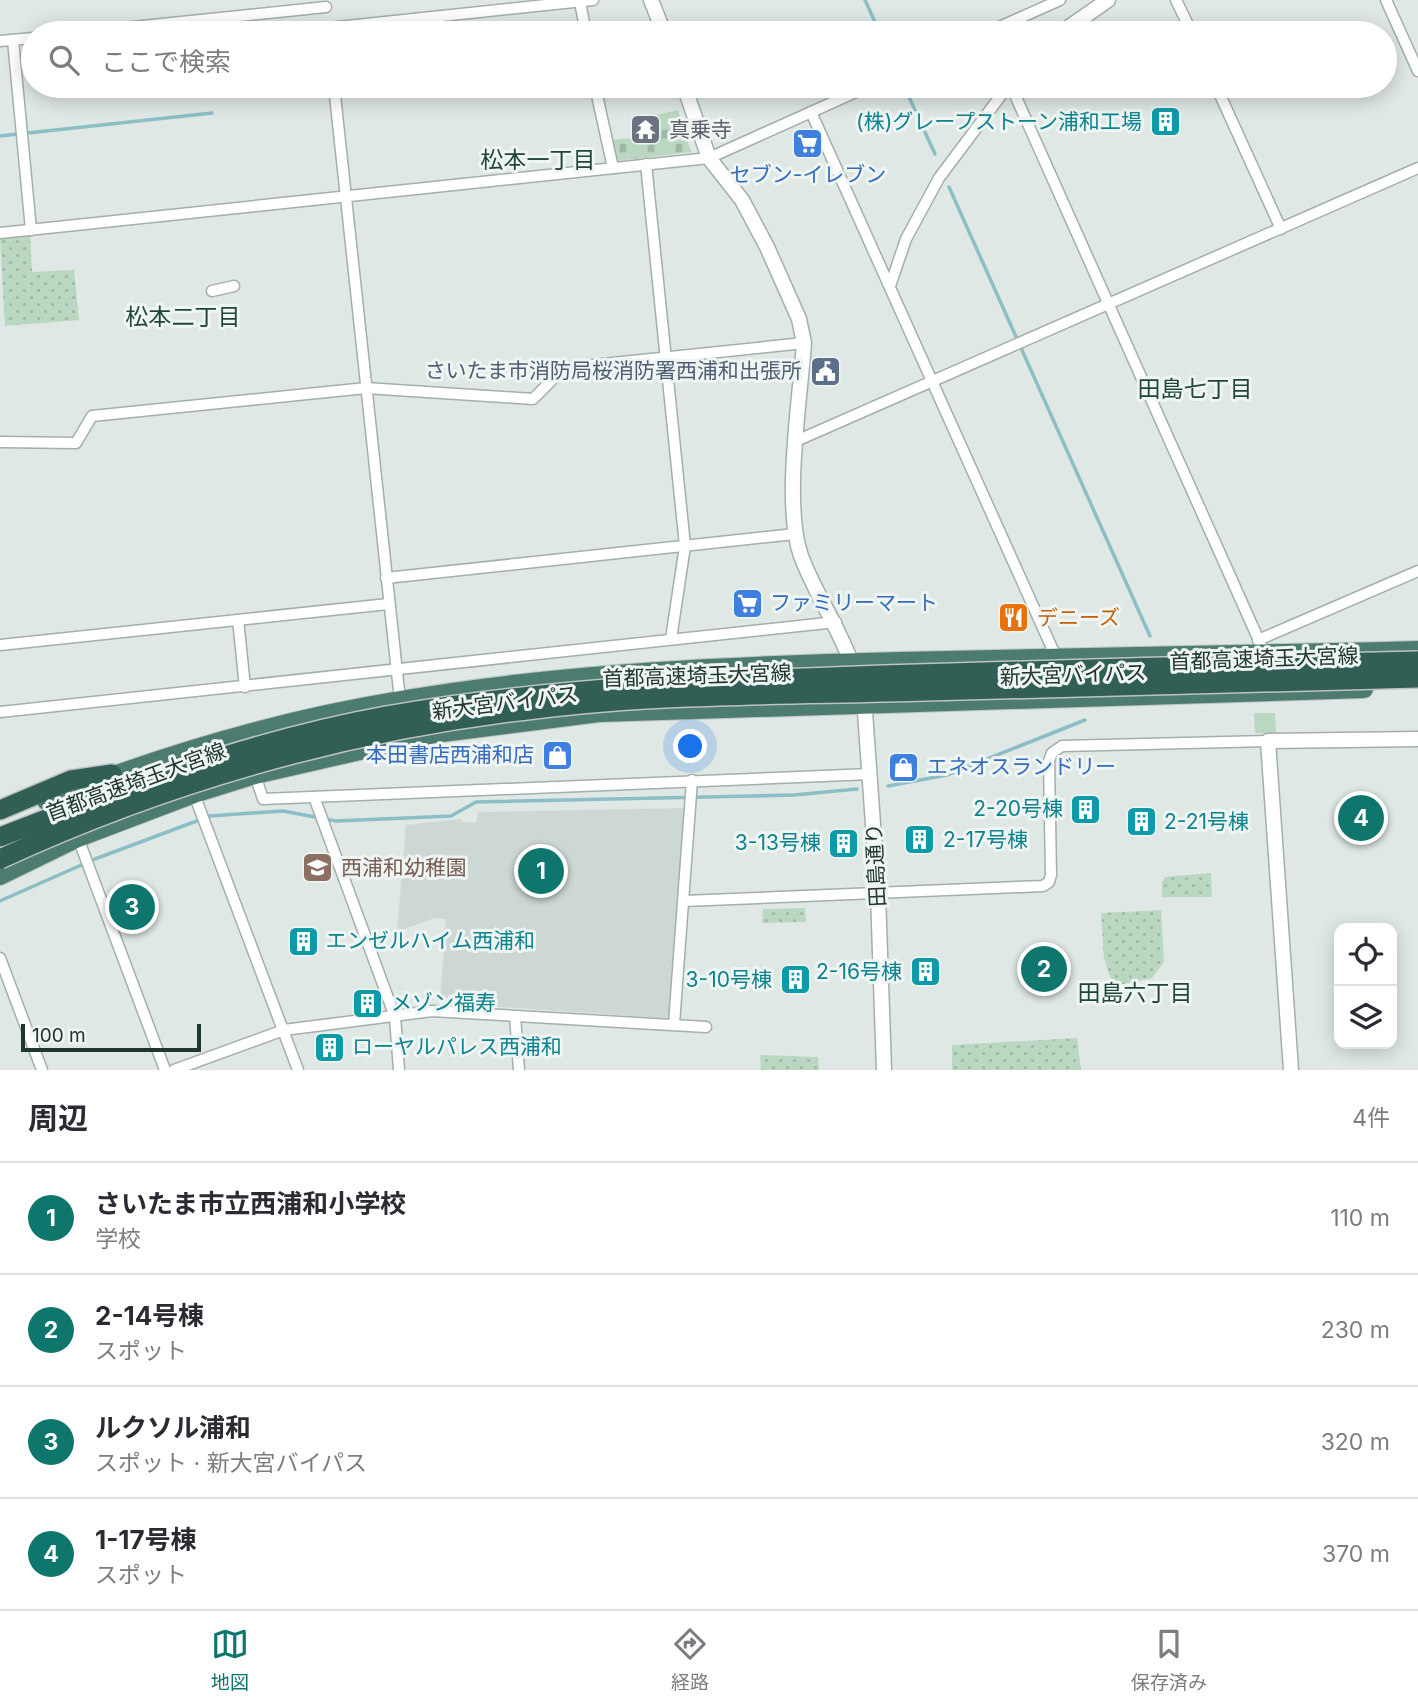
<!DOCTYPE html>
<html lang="ja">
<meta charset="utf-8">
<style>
:root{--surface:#fff;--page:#f2f2f3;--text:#2b2b33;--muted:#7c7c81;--line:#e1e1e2;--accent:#0f766e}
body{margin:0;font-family:Inter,"Noto Sans JP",sans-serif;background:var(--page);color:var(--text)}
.controls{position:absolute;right:21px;bottom:21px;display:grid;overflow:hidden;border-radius:14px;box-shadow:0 4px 18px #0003}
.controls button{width:63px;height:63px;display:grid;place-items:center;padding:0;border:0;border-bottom:2px solid var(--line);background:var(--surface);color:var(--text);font:35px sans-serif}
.scale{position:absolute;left:21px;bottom:18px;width:180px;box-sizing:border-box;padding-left:7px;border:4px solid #223630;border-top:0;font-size:19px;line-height:24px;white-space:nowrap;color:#223630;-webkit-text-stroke:5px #eef5f2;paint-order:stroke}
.you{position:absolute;left:691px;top:747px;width:24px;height:24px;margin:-18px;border:5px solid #fff;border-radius:50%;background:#1a73e8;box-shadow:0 0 0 10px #1a73e833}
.badge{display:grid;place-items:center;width:46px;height:46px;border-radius:50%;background:var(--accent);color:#fff;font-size:23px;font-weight:700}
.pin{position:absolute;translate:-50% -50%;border:4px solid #fff;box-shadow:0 2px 7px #0006}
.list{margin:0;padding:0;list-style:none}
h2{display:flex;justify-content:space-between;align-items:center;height:91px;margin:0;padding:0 28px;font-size:30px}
h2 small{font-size:23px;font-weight:400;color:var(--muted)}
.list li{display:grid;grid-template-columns:46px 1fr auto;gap:21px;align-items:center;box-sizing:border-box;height:112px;padding:0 28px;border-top:2px solid var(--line)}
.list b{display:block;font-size:26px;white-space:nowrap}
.list p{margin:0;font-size:23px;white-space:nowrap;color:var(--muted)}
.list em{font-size:23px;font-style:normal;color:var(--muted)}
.icon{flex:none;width:38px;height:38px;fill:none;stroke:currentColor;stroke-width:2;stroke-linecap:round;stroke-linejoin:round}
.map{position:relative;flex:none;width:1418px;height:1070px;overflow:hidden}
.search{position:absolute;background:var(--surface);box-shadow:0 4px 18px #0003;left:21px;right:21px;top:21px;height:77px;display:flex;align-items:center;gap:18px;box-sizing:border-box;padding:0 24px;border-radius:38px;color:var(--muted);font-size:26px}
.sheet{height:539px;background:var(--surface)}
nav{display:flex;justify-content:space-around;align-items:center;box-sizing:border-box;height:98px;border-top:2px solid var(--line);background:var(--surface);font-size:19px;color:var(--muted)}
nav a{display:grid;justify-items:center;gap:4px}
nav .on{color:var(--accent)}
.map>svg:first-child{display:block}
.built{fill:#cdd7d3}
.cemetery{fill:url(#cemetery-stones)}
.park{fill:url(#park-dots)}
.garden{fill:#bad7c1}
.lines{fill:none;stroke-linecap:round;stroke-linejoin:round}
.stream{stroke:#8cbec7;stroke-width:3.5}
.minor-casing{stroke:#a3afaa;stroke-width:13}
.tertiary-casing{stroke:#a3afaa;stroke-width:17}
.trunk-casing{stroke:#bdc3c1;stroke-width:20}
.motorway-casing{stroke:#bdc3c1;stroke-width:22}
.minor{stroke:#fff;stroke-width:10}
.tertiary{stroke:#fff;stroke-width:14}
.trunk{stroke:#4c7b70;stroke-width:18}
.motorway{stroke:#315e55;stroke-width:19}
.motorway-bridge-casing{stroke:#bdc3c1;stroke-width:22;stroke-linecap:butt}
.motorway-bridge{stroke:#315e55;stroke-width:19}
.labels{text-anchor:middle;stroke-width:6;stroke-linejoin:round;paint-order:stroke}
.culture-label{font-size:21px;fill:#0d838f;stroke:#eef5f2;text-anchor:end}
.worship-label{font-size:21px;fill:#5b616d;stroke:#eef5f2;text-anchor:start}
.shop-label{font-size:21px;fill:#366cbe;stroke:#eef5f2;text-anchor:start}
.service-label{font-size:21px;fill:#4e5e75;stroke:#eef5f2;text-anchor:end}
.food-label{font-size:21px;fill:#c56008;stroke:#eef5f2;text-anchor:start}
.street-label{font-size:21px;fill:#223630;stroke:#eef5f2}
.education-label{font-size:21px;fill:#785e54;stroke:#eef5f2;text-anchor:start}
.neighbourhood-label{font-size:23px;fill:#21453c;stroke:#eef5f2}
</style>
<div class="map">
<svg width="1418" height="1070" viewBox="0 0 1418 1070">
<defs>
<pattern id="cemetery-stones" width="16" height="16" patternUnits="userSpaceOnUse" patternTransform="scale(1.75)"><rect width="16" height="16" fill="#bad7c1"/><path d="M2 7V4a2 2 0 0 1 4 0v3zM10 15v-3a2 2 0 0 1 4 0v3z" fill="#a0b9a6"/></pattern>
<pattern id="park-dots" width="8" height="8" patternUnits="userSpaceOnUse" patternTransform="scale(1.75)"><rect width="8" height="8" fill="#bad7c1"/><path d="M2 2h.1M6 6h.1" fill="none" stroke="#a0b9a6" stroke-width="1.8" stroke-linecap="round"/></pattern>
</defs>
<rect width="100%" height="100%" fill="#dfe8e4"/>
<polygon class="built" points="685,808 670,1015 666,1018 440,1003 446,919 434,918 397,932 406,825 461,819 462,822 476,823 478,812"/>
<polygon class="cemetery" points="678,110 691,152 616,161 612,140 631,138 632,143 660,137 656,115"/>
<g class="park">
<polygon points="30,234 32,272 74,270 79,320 5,326 0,237"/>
<polygon points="1211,873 1212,897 1162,897 1162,882 1165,877"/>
<polygon points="805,908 806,922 762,923 763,909"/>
<polygon points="1161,910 1164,962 1152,978 1113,986 1104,958 1101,913"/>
<polygon points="1077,1038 1081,1070 952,1070 952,1045"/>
<polygon points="760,1055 818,1057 819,1070 761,1070"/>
</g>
<polygon class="garden" points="1254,713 1275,713 1276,733 1255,733"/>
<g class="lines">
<g class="stream">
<polyline points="865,0 880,33"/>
<polyline points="904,86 935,154"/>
<polyline points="0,136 212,113"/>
<polyline points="949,187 1150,636"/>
<polyline points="888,786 947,775 1085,720"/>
<polyline points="0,901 95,859 210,816 283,811 336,821 451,816 476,802 794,795 857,789"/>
</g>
<defs>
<g id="minor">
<polyline points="1176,0 1192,33"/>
<polyline points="1386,0 1418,71"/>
<polyline points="580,2 586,33"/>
<polyline points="328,28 593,0"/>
<polyline points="75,33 326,7"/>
<polyline points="986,33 1060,0"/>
<polyline points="13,40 31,230"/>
<polyline points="0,41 33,38"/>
<polyline points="334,86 400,700"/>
<polyline points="595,86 613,168"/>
<polyline points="1011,86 1265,654"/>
<polyline points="1216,86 1281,229"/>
<polyline points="811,112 1056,657"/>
<polyline points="646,164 685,546 671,639"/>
<polyline points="0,233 709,158 869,86"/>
<polyline points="890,286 906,239 939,178 1008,86"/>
<polyline points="212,291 234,286"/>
<polyline points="796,441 1418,168"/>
<polyline points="0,442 76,443 92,416 366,388 533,399 564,368 804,343"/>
<polyline points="386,578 795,534"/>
<polyline points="238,620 245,687"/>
<polyline points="1258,640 1418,571"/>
<polyline points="0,645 388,604"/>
<polyline points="0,712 836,622"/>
<polyline points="255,775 263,799 871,774"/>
<polyline points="194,794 298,1070"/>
<polyline points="314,797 395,1017 399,1070"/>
<polyline points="78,838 165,1070"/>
<polyline points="684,901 1043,886 1049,882 1051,875 1049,761 1052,753 1062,746 1268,741"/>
<polyline points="0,958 42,1070"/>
<polyline points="515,1016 519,1070"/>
<polyline points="674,1024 692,780"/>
<polyline points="174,1070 284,1030 432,1011 706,1027"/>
</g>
<g id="tertiary">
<polyline points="651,0 664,33"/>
<polyline points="1065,30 1108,0"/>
<path d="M684 86 709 158 742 200 767 247 799 319 804 343C800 399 783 505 801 556 816 596 841 630 855 672"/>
<polyline points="864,698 878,894 884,1070"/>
<polyline points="1291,1070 1268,741 1418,739"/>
</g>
<g id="trunk">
<path d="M46 801C160 755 279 720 401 700 566 672 734 665 901 661 1074 656 1246 655 1418 650"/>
<polyline points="0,876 78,838 194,794 255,775 434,734 599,713 1364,689"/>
</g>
<polyline id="motorway" points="0,810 71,780 112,774"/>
</defs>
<use href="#minor" class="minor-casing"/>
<use href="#tertiary" class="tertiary-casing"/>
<use href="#trunk" class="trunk-casing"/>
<use href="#motorway" class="motorway-casing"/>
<use href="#minor" class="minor"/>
<use href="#tertiary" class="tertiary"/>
<use href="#trunk" class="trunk"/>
<use href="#motorway" class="motorway"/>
<defs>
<g id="motorway-bridge">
<path d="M0 837C125 788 253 740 386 716 551 687 716 681 883 675 1061 669 1240 665 1418 661"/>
<path d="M0 859C169 781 350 730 535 709 664 693 796 695 926 691 1090 687 1254 682 1418 678"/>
</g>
</defs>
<use href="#motorway-bridge" class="motorway-bridge-casing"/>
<use href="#motorway-bridge" class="motorway-bridge"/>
</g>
<defs>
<symbol id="building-square" viewBox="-11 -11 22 22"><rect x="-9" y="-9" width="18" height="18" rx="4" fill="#0f9aa8" stroke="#eef5f2"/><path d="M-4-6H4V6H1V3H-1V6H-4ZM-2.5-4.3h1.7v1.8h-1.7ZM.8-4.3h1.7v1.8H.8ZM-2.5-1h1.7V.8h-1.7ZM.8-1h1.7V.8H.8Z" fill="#fff"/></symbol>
<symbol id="temple-square" viewBox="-11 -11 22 22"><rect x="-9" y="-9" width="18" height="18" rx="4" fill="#6b7280" stroke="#eef5f2"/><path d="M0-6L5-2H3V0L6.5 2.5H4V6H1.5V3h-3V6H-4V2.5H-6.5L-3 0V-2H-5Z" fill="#fff"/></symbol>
<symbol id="supermarket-square" viewBox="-11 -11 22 22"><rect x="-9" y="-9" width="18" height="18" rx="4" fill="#3f7fe0" stroke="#eef5f2"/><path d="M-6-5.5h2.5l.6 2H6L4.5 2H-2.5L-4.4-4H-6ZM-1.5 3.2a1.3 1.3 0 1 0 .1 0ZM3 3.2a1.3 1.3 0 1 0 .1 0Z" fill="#fff"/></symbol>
<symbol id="civic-square" viewBox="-11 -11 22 22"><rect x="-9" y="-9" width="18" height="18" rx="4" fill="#5c6f8a" stroke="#eef5f2"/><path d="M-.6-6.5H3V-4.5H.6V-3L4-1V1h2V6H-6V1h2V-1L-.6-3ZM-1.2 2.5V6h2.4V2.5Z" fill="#fff"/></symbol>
<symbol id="restaurant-square" viewBox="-11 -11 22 22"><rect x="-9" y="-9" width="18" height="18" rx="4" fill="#e8710a" stroke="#eef5f2"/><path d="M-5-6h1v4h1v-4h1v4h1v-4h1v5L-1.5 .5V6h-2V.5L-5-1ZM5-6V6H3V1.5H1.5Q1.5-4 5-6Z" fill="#fff"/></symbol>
<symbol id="shop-square" viewBox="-11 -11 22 22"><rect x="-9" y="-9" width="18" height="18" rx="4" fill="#3f7fe0" stroke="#eef5f2"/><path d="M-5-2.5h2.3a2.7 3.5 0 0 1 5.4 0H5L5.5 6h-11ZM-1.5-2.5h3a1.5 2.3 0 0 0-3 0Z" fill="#fff"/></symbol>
<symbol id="school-square" viewBox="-11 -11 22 22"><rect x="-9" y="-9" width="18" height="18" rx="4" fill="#8d6e63" stroke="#eef5f2"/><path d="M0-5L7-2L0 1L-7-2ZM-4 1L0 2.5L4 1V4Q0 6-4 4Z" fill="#fff"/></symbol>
</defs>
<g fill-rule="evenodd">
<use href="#building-square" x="1148" y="104" width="35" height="35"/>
<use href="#temple-square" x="628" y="112" width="35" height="35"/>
<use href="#supermarket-square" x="790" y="126" width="35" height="35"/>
<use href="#civic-square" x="808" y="354" width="35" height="35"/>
<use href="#supermarket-square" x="730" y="586" width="35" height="35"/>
<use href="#restaurant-square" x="996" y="600" width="35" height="35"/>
<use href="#shop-square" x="540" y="738" width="35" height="35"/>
<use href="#shop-square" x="886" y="750" width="35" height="35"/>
<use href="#building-square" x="1068" y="792" width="35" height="35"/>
<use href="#building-square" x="1124" y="804" width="35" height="35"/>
<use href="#building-square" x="902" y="822" width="35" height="35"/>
<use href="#building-square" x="826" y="826" width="35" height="35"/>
<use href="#school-square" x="300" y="850" width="35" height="35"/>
<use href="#building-square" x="286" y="924" width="35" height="35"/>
<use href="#building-square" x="908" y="954" width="35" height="35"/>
<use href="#building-square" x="778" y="962" width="35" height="35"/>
<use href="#building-square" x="350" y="986" width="35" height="35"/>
<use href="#building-square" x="312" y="1030" width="35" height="35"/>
</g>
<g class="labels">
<g class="culture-label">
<text x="1142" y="129">(株)グレープストーン浦和工場</text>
<text x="1063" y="816">2-20号棟</text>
<text x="1164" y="829" text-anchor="start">2-21号棟</text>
<text x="943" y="847" text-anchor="start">2-17号棟</text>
<text x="821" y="850">3-13号棟</text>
<text x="326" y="948" text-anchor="start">エンゼルハイム西浦和</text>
<text x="902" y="979">2-16号棟</text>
<text x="772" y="987">3-10号棟</text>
<text x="391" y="1010" text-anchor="start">メゾン福寿</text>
<text x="352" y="1054" text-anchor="start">ローヤルパレス西浦和</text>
</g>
<g class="worship-label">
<text x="669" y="137">真乗寺</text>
</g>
<g class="shop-label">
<text x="808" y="182" text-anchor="middle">セブン-イレブン</text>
<text x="770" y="610">ファミリーマート</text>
<text x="534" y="762" text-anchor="end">本田書店西浦和店</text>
<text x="927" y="774">エネオスランドリー</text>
</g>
<g class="service-label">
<text x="802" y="378">さいたま市消防局桜消防署西浦和出張所</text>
</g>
<g class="food-label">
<text x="1037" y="625">デニーズ</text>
</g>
<g class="street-label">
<text transform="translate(1264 659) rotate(-2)" y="7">首都高速埼玉大宮線</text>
<text transform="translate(1073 675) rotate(-2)" y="7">新大宮バイパス</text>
<text transform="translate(697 676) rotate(-2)" y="7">首都高速埼玉大宮線</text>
<text transform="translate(505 703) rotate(-7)" y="7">新大宮バイパス</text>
<text transform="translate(136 782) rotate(-20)" y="7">首都高速埼玉大宮線</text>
<text transform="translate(876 865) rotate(-93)" y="7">田島通り</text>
</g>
<g class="education-label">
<text x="341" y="875">西浦和幼稚園</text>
</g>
<g class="neighbourhood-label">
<text x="538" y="168">松本一丁目</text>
<text x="183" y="325">松本二丁目</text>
<text x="1195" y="397">田島七丁目</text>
<text x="1135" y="1001">田島六丁目</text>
</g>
</g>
</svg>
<div class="controls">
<button><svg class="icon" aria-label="locate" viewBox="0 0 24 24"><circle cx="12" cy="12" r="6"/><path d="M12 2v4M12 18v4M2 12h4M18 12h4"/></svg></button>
<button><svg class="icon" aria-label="layers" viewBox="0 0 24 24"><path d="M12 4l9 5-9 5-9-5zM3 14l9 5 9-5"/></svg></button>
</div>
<div class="scale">100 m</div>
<div class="you"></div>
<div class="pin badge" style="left:541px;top:871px">1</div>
<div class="pin badge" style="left:1044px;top:969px">2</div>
<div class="pin badge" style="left:132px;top:907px">3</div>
<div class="pin badge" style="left:1361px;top:818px">4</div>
<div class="search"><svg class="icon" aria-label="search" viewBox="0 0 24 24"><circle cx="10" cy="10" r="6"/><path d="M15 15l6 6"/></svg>ここで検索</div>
</div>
<section class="sheet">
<h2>周辺<small>4件</small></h2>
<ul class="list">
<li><span class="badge">1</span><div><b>さいたま市立西浦和小学校</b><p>学校</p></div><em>110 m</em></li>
<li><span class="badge">2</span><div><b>2-14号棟</b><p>スポット</p></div><em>230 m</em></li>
<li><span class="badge">3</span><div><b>ルクソル浦和</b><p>スポット · 新大宮バイパス</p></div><em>320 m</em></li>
<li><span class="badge">4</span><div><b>1-17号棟</b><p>スポット</p></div><em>370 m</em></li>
</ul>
</section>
<nav>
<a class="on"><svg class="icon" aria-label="map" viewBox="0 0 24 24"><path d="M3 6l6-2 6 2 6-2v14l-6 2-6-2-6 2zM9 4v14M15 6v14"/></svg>地図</a>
<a><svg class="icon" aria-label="directions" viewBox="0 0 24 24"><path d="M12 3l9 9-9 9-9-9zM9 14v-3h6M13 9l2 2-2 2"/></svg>経路</a>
<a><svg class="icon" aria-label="saved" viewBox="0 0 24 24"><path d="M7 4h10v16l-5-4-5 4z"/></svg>保存済み</a>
</nav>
